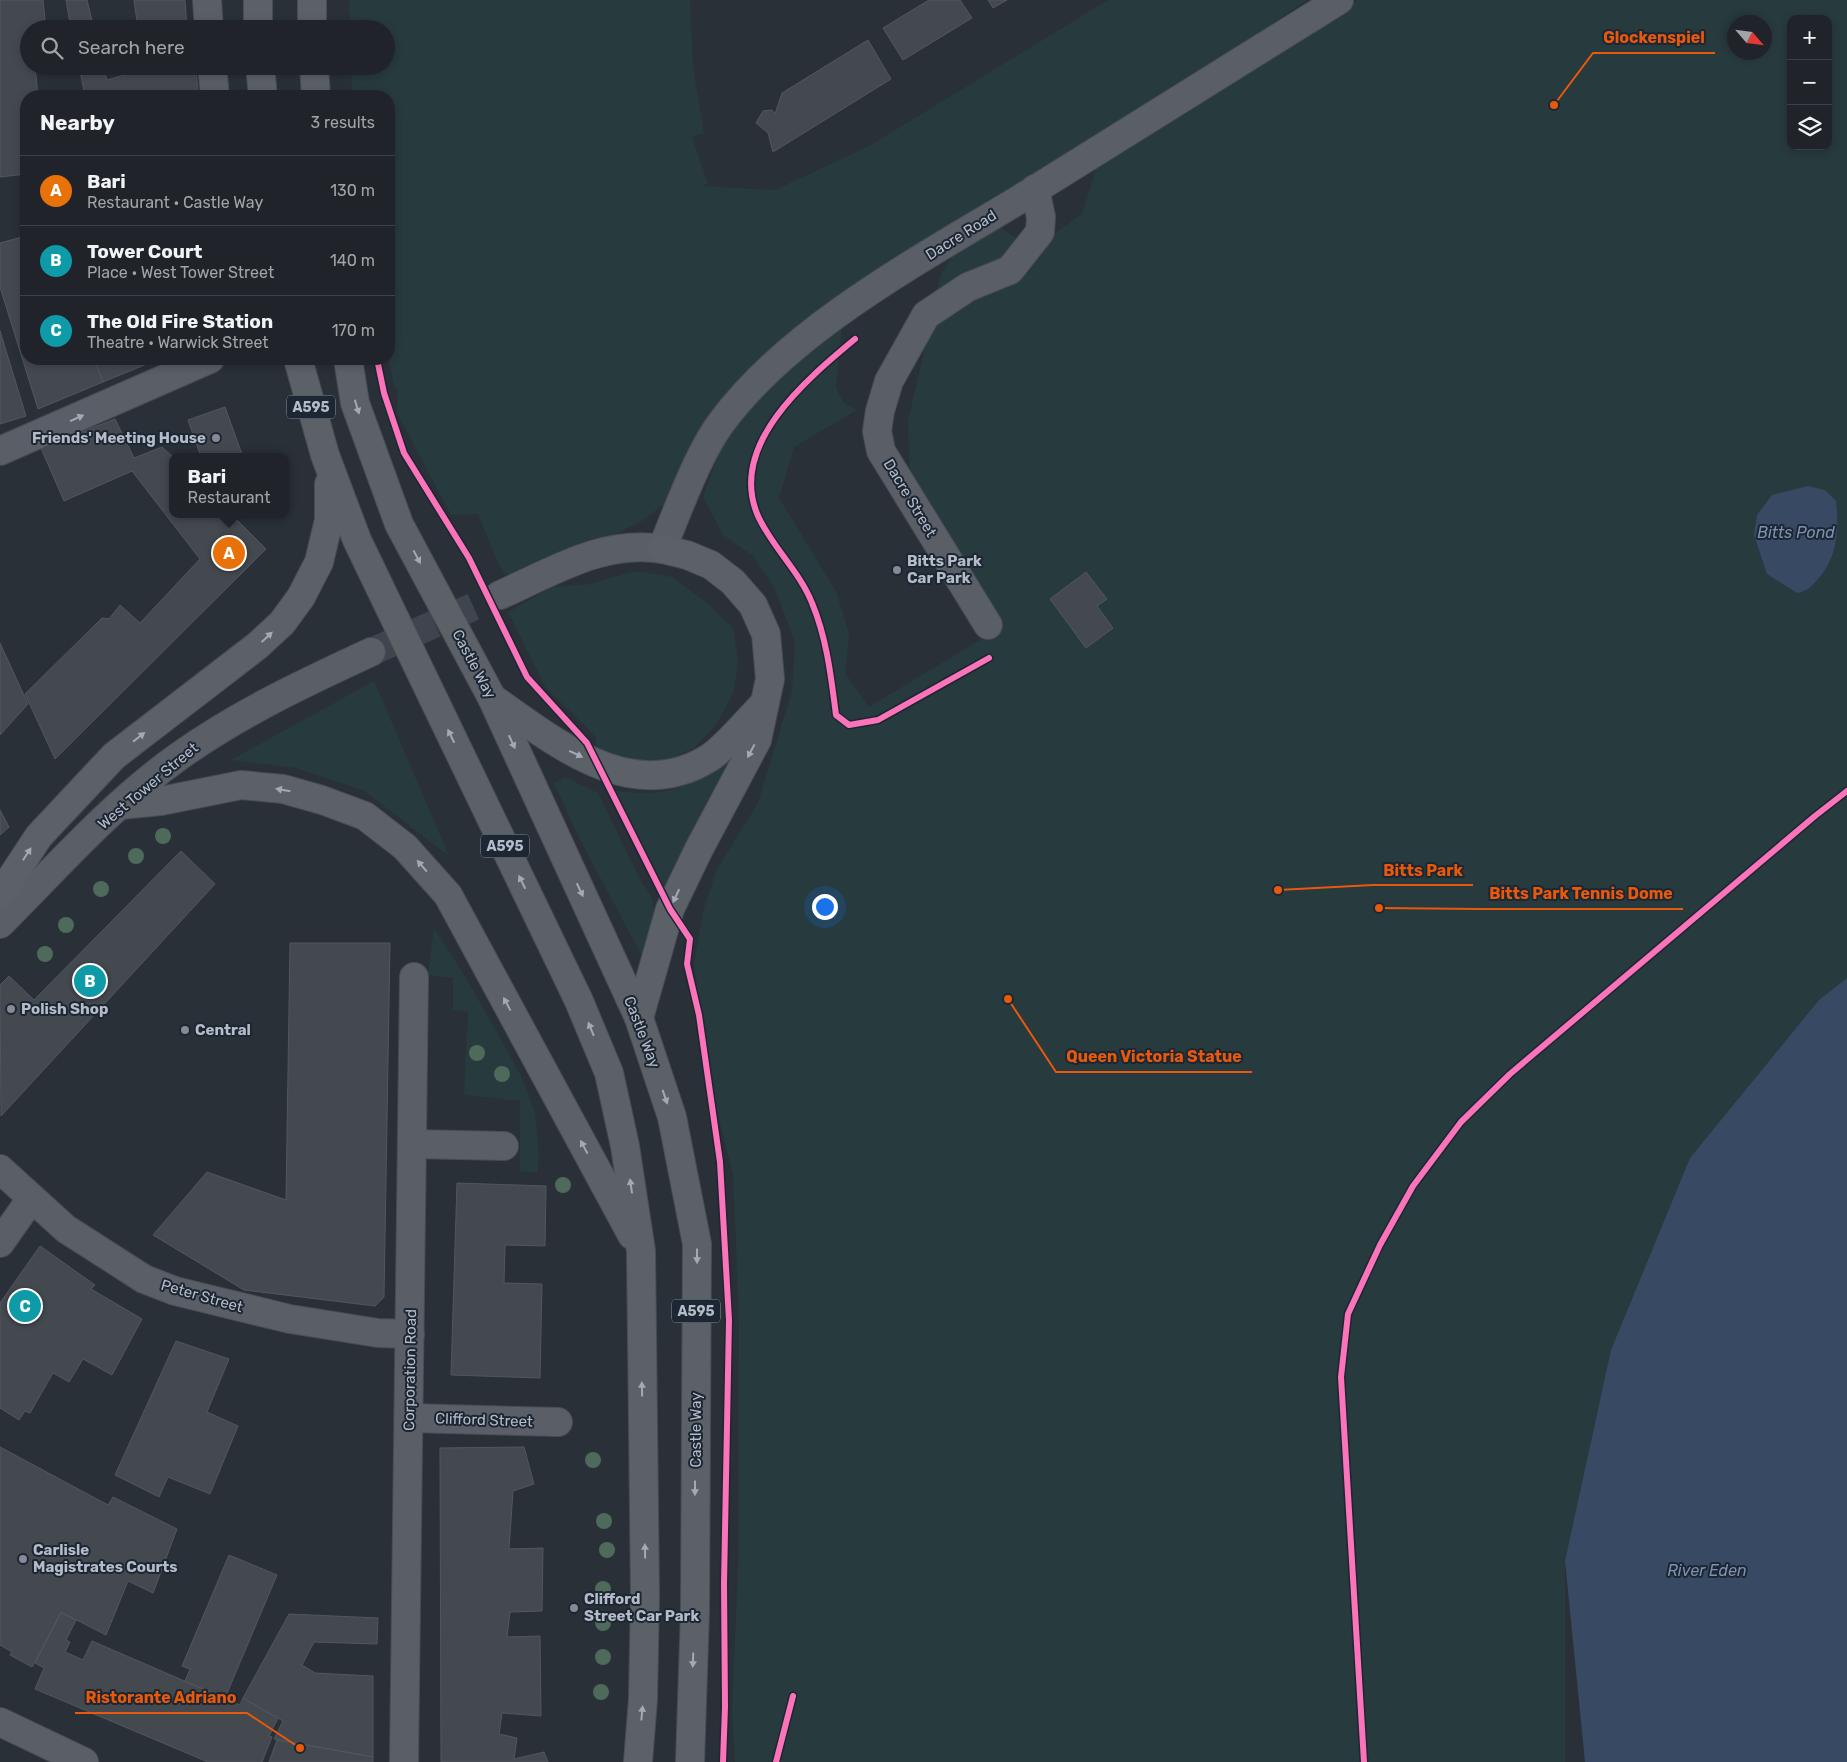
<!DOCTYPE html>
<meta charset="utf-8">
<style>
:root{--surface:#20242a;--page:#282c32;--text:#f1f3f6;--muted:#a2a4a8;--line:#3d4147;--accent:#848b96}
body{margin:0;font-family:Rubik,sans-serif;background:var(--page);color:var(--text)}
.controls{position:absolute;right:15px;top:15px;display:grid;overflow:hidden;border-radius:10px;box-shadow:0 2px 8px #0003}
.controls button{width:45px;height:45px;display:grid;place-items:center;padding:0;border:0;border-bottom:1px solid var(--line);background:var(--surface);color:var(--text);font:25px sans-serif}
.compass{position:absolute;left:1727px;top:15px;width:45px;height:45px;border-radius:50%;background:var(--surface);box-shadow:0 2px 8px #0003;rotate:118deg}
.you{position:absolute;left:824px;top:906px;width:18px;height:18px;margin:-12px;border:4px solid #fff;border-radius:50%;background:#1a73e8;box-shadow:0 0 0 8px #1a73e833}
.badge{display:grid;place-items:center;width:32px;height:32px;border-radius:50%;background:var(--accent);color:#fff;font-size:16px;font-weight:700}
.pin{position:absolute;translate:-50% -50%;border:2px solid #fff;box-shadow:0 1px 5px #0006}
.popup{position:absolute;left:169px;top:453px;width:120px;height:65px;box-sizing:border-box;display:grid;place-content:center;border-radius:10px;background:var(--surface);filter:drop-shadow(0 1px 4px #0005);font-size:16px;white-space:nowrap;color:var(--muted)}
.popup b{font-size:19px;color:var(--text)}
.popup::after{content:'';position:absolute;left:50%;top:100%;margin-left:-10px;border:10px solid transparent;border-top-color:var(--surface)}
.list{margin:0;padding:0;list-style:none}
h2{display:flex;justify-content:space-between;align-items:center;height:65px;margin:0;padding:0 20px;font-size:21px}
h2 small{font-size:16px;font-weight:400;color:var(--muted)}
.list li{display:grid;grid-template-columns:32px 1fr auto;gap:15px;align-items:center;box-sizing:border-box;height:70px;padding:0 20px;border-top:1px solid var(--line)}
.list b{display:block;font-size:19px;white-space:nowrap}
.list p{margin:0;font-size:16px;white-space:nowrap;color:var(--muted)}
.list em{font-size:16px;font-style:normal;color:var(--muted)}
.icon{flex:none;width:28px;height:28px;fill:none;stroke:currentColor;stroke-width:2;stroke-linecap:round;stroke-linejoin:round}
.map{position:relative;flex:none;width:1847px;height:1762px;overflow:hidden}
.search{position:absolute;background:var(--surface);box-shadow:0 2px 8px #0003;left:20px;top:20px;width:375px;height:55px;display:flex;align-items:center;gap:12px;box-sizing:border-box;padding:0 18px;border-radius:28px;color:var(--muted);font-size:19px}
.panel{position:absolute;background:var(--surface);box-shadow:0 2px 8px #0003;left:20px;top:90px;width:375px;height:275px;border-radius:20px}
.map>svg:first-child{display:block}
.green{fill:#273a3e;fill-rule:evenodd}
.water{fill:#384963}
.building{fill:#444950;stroke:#52575f}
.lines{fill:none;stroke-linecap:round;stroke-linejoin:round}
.minor-tunnel{stroke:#3f454e;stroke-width:28;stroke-dasharray:28 14;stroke-linecap:butt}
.minor-casing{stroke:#484c53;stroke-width:30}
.major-casing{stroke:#484c55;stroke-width:30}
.minor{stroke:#5a5e66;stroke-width:28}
.major{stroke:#5c6168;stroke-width:28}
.cycleway-casing{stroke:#1d2633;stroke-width:9}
.cycleway{stroke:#fb73b8;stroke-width:6}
.tree{fill:#4e6a5a}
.oneway{fill:#a2aab6}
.oneway2{fill:#a2a9b5}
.poi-dot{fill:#848b96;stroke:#1d2633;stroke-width:2}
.labels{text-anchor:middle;stroke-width:4;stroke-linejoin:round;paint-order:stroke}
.shield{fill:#1d2633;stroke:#878f9c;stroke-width:1}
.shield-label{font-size:14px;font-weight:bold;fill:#b4bcc9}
.street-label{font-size:15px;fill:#b4bcc9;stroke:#1d2633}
.poi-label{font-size:15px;font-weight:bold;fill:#b4bcc9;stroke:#1d2633;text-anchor:start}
.water-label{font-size:16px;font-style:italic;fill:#7c92b1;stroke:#1d2633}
.leader{fill:none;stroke:#e8590c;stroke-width:2}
.callout-dot{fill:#e8590c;stroke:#1d2633;stroke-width:2}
.callout-label{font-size:16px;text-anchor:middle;font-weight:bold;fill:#e8590c;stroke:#1d2633;stroke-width:4;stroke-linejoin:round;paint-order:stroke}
</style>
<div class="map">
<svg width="1847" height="1762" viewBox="0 0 1847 1762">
<rect width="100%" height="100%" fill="#2a3038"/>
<g class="green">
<polygon points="349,0 690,0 693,68 704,133 692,137 708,184 701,186 775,190 869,146 1108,0 1307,0 1165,95 839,301 671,499 639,523 511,581 499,565 478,514 451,515 397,413 398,389 395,389 388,359 389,96 352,96 351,66 386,66 386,29 350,29"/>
<path d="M1358 0H1847V979L1565 1561V1762H735L732 1709 738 1567 739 1321 733 1174 719 1120 705 1047 694 964 703 911 717 869 758 803 792 691 795 642 775 589 753 556 723 535 703 497C709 482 713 465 721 450 748 399 797 363 842 327L836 387 843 402 857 410 794 447 779 498 836 591 849 634 845 673 869 707 1001 627 910 478 908 421 925 348 928 323 941 274 953 255 995 224 1033 249 1082 214 1098 163ZM1791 19H1828V146H1791ZM1734 22H1764V52H1734Z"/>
<polygon points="635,571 672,577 707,603 733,628 738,660 734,691 717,724 694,748 669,759 627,765 598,755 595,736 545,687 508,612 552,587 591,584"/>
<polygon points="374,681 449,856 363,790 296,768 231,760"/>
<path d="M741 749C711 793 687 839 665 888L655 875 612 790C636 794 663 795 686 785 705 777 724 760 741 749Z"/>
<path d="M565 777 598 793 642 883C662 906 650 913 649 938 649 950 651 962 651 973L579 838 554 783Z"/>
<polygon points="434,928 468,981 520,1074 535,1112 539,1158 537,1173 520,1171 520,1101 464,1095 468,1012 453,1010 453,978 428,975"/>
</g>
<g class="water">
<path d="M1808 486 1825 490 1836 501C1839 529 1838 557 1818 579 1811 587 1808 591 1797 593L1767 574 1754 535 1757 515 1772 495Z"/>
<polygon points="1847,978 1847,1762 1585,1762 1565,1561 1611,1350 1690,1158 1819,1000"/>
</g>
<g class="building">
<polygon points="0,0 43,0 46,29 29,29 29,66 35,66 38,96 26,96 26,174 0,177"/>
<polygon points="66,0 87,0 94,29 71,29"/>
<polygon points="134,0 185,0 187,29 138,29"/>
<polygon points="929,0 960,0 972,18 903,60 883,28"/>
<polygon points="988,0 1007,0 993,8"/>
<polygon points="868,40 891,79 773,152 768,133 756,123 763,111 772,110 775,114 782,93"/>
<polygon points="79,66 103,66 107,80 138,71 196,68 198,96 85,96"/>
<polygon points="26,236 26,359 94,359 103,382 38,409 0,287 0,243"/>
<polygon points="0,331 26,416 0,424"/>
<polygon points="94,359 159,359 103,382"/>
<polygon points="225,407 243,457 201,457 188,420"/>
<polygon points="115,419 134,458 162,447 173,457 173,514 231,514 266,549 55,759 25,694 102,618 109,619 120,605 140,623 200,559 132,471 64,501 41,448"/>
<polygon points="1086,572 1107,599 1097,606 1113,628 1086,648 1050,599"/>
<polygon points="0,643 28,704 0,735"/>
<polygon points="0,810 9,827 0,835"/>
<polygon points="181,851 215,884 1,1116 0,985 9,976 34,1000"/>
<polygon points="290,943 390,943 384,1297 375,1306 244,1290 153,1235 207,1172 286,1200"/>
<polygon points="457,1183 546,1186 545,1246 505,1245 504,1283 542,1284 540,1378 451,1375"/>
<polygon points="40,1246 95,1285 91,1289 142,1319 112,1375 83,1359 69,1382 53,1373 30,1413 25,1411 19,1420 0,1408 0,1303"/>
<polygon points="176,1341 229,1359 207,1412 238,1426 210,1494 168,1477 159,1497 115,1475"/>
<polygon points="0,1447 108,1505 113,1497 177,1529 153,1593 128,1581 106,1635 61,1612 32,1667 10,1655 12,1652 0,1645"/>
<polygon points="524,1447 534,1484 513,1491 509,1549 543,1548 542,1611 510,1612 507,1637 540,1636 541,1716 502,1713 499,1734 517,1738 514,1759 544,1752 548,1762 441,1762 440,1448"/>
<polygon points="229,1555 277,1575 225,1698 185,1681 190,1669 182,1666"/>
<polygon points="61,1613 76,1620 66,1640 70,1642 65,1652 83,1660 92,1641 240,1705 243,1698 278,1718 269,1736 272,1737 262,1762 208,1762 35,1689 44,1668 35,1663"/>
<polygon points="289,1614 378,1618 377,1644 314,1642 302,1665 315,1673 373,1676 373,1757 274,1739 283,1721 243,1698"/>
<polygon points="277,1740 373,1757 373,1762 269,1762"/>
</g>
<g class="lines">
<polyline class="minor-tunnel" points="371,652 500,595"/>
<defs>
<g id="minor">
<polyline points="207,0 209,29"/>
<polyline points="212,66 215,96"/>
<polyline points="0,451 210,359"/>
<path d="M500 595C552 572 604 539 662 549 677 512 698 454 721 423 790 329 921 259 1020 199 1127 133 1232 66 1339 0"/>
<polyline points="988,625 881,451 877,431 880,411 889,381 926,315 968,287 1010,270 1040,232 1041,217 1035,189"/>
<path d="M0 924C57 867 112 804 178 757 238 714 304 683 371 652"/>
<polyline points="413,1144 504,1146"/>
<polyline points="0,1169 66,1229 144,1279 175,1291 290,1319 378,1333 410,1334"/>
<polyline points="0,1243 31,1199"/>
<polyline points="410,1418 558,1422"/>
<polyline points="0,1722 84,1762"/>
<polyline points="404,1762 414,977"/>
</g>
<g id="major">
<polyline points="312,0 312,29"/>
<polyline points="258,29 258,0"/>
<polyline points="260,66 263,96"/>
<polyline points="314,66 316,96"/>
<polyline points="298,359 325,455 357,540 579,1001 609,1073 625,1146 641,1251 645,1595 643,1699 638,1762"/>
<polyline points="348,359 355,403 399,524 492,698 639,1018 672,1117 697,1244 695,1611 690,1762"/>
<path d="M492 698C554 741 631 807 709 758 724 749 749 719 763 705"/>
<polyline points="120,805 161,801 241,785 283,789 322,800 365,816 405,847 448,895 632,1235"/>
<polyline points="0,895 39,836 114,756 257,646 282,623 301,597 319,562 329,520 329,484"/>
<polyline points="639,1018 670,909 699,849 757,740 770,679 766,634 753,605 733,582 711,565 687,555 662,549"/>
</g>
</defs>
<use href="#minor" class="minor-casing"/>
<use href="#major" class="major-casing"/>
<use href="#minor" class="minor"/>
<use href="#major" class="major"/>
<defs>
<g id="cycleway">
<path d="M855 339C807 379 727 445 758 516 772 547 800 572 812 603 827 639 831 677 836 715L849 725 878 720 989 658"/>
<polyline points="377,359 384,393 404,453 469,558 527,677 587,743 670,909 690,939 687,964 699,1015 720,1162 729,1320 724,1584 725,1707 723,1762"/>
<polyline points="776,1762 793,1696"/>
<polyline points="1364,1762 1341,1377 1348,1314 1380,1245 1413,1186 1461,1122 1510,1074 1815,816 1847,791"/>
</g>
</defs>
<use href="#cycleway" class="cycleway-casing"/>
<use href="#cycleway" class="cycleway"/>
</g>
<g class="tree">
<circle cx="163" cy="836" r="8"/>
<circle cx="136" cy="856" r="8"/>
<circle cx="101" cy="889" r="8"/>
<circle cx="66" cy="925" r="8"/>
<circle cx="45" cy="954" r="8"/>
<circle cx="477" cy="1053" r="8"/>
<circle cx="502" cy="1074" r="8"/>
<circle cx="563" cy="1185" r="8"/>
<circle cx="593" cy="1460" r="8"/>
<circle cx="604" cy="1521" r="8"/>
<circle cx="607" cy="1550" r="8"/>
<circle cx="603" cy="1589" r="8"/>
<circle cx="603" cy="1623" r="8"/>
<circle cx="603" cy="1657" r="8"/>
<circle cx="601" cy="1692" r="8"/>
</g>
<defs><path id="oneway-solid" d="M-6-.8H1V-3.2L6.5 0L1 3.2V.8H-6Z" transform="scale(1.25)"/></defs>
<g class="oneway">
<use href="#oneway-solid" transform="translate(357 407) rotate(73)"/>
<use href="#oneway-solid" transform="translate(417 557) rotate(62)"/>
<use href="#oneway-solid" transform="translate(267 637) rotate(-43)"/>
<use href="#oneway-solid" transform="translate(451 736) rotate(-116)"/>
<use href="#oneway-solid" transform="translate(139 737) rotate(-38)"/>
<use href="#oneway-solid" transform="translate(512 742) rotate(65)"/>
<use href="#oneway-solid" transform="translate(751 751) rotate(118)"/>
<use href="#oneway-solid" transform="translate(576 754) rotate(25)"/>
<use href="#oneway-solid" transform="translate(283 790) rotate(-170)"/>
<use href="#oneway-solid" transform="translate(27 854) rotate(-57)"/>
<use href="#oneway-solid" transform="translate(422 866) rotate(-131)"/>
<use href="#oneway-solid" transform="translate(522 882) rotate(-116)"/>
<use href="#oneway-solid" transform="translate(580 890) rotate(65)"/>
<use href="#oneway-solid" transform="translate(676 896) rotate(115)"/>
<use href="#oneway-solid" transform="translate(507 1004) rotate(-118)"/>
<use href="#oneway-solid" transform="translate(591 1029) rotate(-112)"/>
<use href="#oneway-solid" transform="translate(665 1097) rotate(71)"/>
<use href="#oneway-solid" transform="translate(584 1147) rotate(-118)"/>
<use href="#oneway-solid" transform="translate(631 1186) rotate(-98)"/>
<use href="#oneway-solid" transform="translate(697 1256) rotate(90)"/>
<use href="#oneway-solid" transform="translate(642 1389) rotate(-91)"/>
<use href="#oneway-solid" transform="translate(695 1488) rotate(90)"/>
<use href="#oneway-solid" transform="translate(645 1551) rotate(-91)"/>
<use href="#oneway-solid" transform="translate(693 1660) rotate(92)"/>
<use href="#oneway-solid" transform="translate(642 1713) rotate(-85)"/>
</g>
<use class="oneway2" href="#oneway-solid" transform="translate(77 418) rotate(-24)"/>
<g class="poi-dot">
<circle cx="216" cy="438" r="5"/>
<circle cx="897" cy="570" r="5"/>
<circle cx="11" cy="1009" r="5"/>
<circle cx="185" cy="1030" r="5"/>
<circle cx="23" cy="1559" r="5"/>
<circle cx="574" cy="1608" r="5"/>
</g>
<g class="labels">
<g class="shield">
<rect x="287" y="395.5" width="48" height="23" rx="4"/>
<rect x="481" y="834.5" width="48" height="23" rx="4"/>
<rect x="672" y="1299.5" width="48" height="23" rx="4"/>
</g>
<g class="shield-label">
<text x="311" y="412">A595</text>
<text x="505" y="851">A595</text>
<text x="696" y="1316">A595</text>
</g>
<g class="street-label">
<text transform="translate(961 235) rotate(-32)" y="5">Dacre Road</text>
<text transform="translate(910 498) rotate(59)" y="5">Dacre Street</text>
<text transform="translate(474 664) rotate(62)" y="5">Castle Way</text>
<text transform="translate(148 786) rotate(-40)" y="5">West Tower Street</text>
<text transform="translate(642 1032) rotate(69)" y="5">Castle Way</text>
<text transform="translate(202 1296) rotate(16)" y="5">Peter Street</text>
<text transform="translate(410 1370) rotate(-89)" y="5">Corporation Road</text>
<text transform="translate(484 1420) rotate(2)" y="5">Clifford Street</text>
<text transform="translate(696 1430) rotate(-90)" y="5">Castle Way</text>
</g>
<g class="poi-label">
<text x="206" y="443" text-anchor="end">Friends' Meeting House</text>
<text x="907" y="566">Bitts Park<tspan x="907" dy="17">Car Park</tspan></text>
<text x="21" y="1014">Polish Shop</text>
<text x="195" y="1035">Central</text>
<text x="33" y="1555">Carlisle<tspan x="33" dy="17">Magistrates Courts</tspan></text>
<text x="584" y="1604">Clifford<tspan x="584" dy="17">Street Car Park</tspan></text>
</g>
<g class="water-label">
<text x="1796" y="538">Bitts Pond</text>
<text x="1707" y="1576">River Eden</text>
</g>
</g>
<path class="leader" d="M1554 105L1593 53H1715M1278 890L1373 885H1473M1379 908L1479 909H1683M1008 999L1056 1072H1252M300 1748L247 1713H75"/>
<g class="callout-dot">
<circle cx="1554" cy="105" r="5"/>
<circle cx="1278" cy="890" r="5"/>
<circle cx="1379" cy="908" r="5"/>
<circle cx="1008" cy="999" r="5"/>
<circle cx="300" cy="1748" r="5"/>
</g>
<g class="callout-label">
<text x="1654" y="43">Glockenspiel</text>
<text x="1423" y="876">Bitts Park</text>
<text x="1581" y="899">Bitts Park Tennis Dome</text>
<text x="1154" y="1062">Queen Victoria Statue</text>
<text x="161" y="1703">Ristorante Adriano</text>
</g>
</svg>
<div class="controls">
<button>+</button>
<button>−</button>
<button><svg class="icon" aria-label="layers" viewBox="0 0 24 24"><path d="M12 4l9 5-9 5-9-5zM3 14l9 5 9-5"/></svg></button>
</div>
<svg class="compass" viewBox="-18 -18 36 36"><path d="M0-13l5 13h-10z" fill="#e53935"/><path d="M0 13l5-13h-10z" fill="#a2a4a8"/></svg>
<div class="you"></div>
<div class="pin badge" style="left:229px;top:553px;background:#e8710a">A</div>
<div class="popup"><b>Bari</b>Restaurant</div>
<div class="pin badge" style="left:90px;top:981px;background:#0f9aa8">B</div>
<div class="pin badge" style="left:25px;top:1306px;background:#0f9aa8">C</div>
<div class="search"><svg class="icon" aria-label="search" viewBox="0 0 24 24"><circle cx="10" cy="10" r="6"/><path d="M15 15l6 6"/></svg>Search here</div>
<section class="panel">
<h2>Nearby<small>3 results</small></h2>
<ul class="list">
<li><span class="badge" style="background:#e8710a">A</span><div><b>Bari</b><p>Restaurant · Castle Way</p></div><em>130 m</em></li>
<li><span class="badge" style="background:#0f9aa8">B</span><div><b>Tower Court</b><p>Place · West Tower Street</p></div><em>140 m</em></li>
<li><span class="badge" style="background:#0f9aa8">C</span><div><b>The Old Fire Station</b><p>Theatre · Warwick Street</p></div><em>170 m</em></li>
</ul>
</section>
</div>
